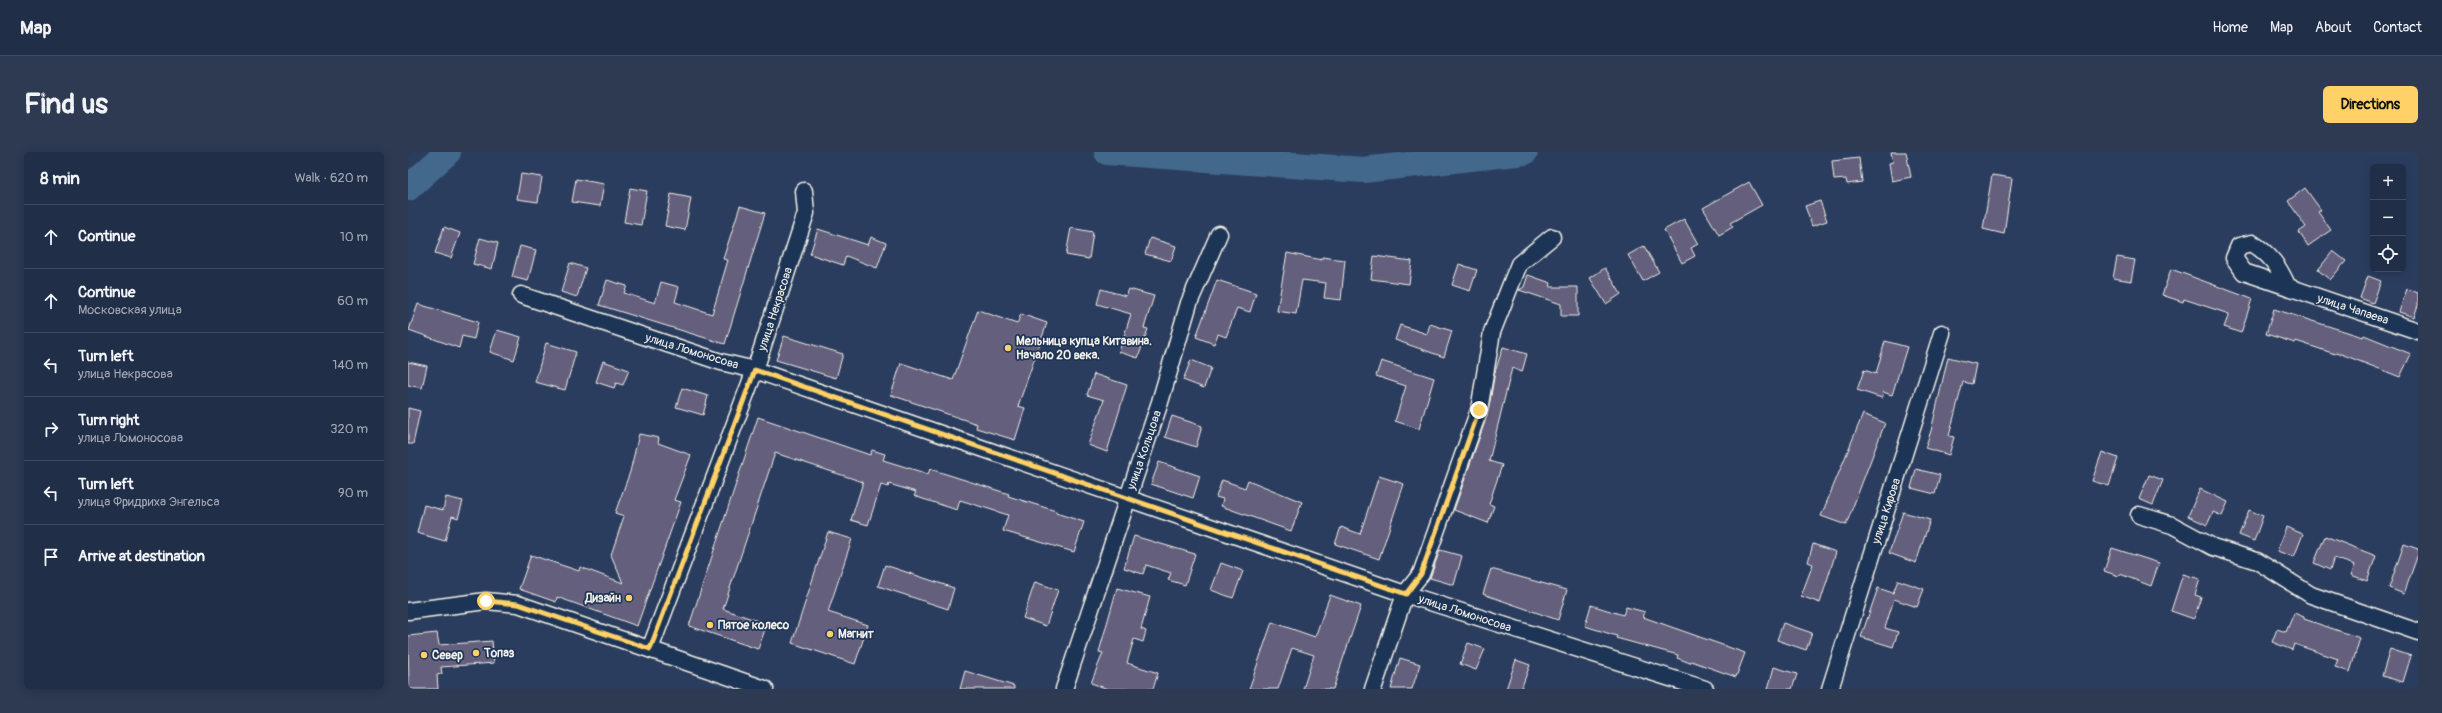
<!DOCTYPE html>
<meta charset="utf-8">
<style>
:root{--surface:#202e47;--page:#2d3a52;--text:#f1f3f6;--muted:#a2a8b4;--line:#3d4a60;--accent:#ffd166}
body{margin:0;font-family:Pangolin,sans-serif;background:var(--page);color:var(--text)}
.controls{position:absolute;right:12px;top:12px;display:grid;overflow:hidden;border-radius:6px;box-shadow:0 2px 10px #0003}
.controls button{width:36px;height:36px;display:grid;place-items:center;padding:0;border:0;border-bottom:1px solid var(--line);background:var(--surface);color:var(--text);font:20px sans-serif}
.stop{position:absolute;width:12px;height:12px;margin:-9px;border:3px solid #ffd166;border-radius:50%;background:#fff}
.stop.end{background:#ffd166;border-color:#fff;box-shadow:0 1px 4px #0008}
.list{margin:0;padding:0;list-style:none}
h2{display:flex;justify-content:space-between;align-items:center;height:52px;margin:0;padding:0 16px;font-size:17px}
h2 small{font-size:13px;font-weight:400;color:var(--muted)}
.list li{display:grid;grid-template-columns:26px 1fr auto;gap:12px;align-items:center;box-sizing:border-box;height:64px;padding:0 16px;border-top:1px solid var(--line)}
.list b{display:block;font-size:15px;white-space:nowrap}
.list p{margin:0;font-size:13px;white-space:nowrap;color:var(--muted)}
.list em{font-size:13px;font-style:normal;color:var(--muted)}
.icon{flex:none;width:22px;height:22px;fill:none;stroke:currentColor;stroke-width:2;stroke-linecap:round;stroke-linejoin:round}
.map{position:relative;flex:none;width:2010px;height:537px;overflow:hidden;border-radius:6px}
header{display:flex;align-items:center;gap:24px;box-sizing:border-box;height:56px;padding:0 20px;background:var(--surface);border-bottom:1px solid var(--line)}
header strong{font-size:19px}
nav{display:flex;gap:22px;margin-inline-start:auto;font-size:14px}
.intro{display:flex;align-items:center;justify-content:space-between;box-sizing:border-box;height:96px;padding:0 24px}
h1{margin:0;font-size:28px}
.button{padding:10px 18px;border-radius:6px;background:var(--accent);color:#111;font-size:14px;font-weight:700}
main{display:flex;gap:24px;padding:0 24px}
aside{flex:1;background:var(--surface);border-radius:6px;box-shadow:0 2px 10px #0003}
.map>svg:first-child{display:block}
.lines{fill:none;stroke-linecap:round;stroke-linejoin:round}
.river{stroke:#43698b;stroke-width:26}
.building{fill:#635f7d;stroke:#f4f1e8}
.street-casing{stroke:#f4f1e8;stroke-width:19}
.street{stroke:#1d3557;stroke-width:16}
.route{stroke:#ffd166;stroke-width:5}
.poi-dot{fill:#ffd166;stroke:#1d3557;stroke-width:1.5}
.labels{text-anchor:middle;stroke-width:3.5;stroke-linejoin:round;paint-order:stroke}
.street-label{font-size:12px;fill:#f4f1e8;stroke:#1d3557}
.poi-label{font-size:12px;font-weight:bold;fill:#f4f1e8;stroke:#1d3557;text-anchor:start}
</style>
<header>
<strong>Map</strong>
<nav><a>Home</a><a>Map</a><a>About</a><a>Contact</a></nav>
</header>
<div class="intro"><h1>Find us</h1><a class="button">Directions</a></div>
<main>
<aside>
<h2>8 min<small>Walk · 620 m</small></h2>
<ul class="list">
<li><svg class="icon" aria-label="ahead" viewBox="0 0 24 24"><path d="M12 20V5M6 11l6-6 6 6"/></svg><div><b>Continue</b></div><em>10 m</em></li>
<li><svg class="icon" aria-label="ahead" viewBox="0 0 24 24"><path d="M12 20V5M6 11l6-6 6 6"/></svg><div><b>Continue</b><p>Московская улица</p></div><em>60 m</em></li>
<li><svg class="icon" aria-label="left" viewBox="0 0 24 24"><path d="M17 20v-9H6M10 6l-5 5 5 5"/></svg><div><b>Turn left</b><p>улица Некрасова</p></div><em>140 m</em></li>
<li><svg class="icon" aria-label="right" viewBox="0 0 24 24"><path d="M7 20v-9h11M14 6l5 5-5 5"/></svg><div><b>Turn right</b><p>улица Ломоносова</p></div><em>320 m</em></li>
<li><svg class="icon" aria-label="left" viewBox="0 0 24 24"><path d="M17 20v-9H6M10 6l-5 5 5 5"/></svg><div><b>Turn left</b><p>улица Фридриха Энгельса</p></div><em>90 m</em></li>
<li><svg class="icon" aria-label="arrive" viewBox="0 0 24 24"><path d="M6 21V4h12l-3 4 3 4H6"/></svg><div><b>Arrive at destination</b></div></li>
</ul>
</aside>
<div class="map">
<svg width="2010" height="537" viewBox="0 0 2010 537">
<rect width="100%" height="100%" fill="#2b3d5f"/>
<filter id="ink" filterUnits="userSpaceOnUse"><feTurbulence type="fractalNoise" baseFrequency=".025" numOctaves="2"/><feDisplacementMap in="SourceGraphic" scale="8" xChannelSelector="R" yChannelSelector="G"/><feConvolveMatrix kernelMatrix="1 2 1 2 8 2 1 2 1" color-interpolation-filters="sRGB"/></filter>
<g filter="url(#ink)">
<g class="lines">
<g class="river">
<polyline points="699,0 955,18 1117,0"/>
<polyline points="0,36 40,0"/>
</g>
</g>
<g class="building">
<polygon points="1483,0 1498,0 1503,25 1484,29 1481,11 1485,10"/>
<polygon points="1451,6 1454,30 1439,32 1438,27 1426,28 1424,9"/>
<polygon points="113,22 134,25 130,50 109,47"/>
<polygon points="1584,23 1604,26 1596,82 1575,77"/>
<polygon points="168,27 196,32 192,54 164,50"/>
<polygon points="1341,30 1354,53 1322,71 1325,75 1311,83 1295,56"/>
<polygon points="222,36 239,39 233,73 216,70"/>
<polygon points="1897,36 1913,58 1910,60 1923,78 1900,94 1891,80 1898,75 1880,49"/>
<polygon points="263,42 283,46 277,78 257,74"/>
<polygon points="1412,49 1419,69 1404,74 1397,54"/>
<polygon points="332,54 357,61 317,192 191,153 199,128 219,134 216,141 247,151 253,130 271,135 267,150 304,162 320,108 315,107"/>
<polygon points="1276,67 1290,92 1283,96 1287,104 1274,111 1256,78"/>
<polygon points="36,75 52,81 43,106 27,101"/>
<polygon points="663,76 685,80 681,107 658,103"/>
<polygon points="410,77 460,93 463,85 478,91 469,116 438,104 435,113 402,102"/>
<polygon points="72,86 90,91 84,117 65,112"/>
<polygon points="742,86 768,94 763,109 737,102"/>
<polygon points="112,94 128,98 120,129 104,125"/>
<polygon points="1236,94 1251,120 1235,129 1220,103"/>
<polygon points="1925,99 1938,109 1922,128 1910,118"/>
<polygon points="879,101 914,108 914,105 937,108 933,148 916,146 918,131 894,128 888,162 869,159"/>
<polygon points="966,104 1004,109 1001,132 963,127"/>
<polygon points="1709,105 1727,108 1723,129 1705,126"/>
<polygon points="162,111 178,116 169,145 153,140"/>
<polygon points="1051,112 1069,118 1062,139 1044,133"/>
<polygon points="1197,116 1213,142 1198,152 1182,126"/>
<polygon points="1763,117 1844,147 1833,181 1816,175 1821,162 1776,147 1775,150 1754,143"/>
<polygon points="1120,123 1143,131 1142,135 1170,135 1170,164 1153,164 1153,152 1111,138 1116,135"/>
<polygon points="1960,124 1973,129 1965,151 1952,146"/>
<polygon points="809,128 848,141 842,160 829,156 818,185 810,182 806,192 788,185"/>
<polygon points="693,137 718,144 721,137 746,144 736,176 740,177 730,206 711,200 723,162 689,152"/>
<polygon points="1999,137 2010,141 2010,153 2006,165 1991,160"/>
<polygon points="10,152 70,170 66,187 54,184 51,196 1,178"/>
<polygon points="1866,157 1955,185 1956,183 2003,202 1992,225 1928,200 1927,202 1888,189 1887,191 1858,182"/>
<polygon points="570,158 609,172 613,162 639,171 610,254 617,256 607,288 568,276 569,272 483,243 493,211 545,228"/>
<polygon points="1022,172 1044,179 1036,205 987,188 992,173 1019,182"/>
<polygon points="89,178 113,185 106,208 82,200"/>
<polygon points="376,184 435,202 428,226 368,208"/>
<polygon points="1477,189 1499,195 1484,243 1475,240 1474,246 1449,238 1456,218 1468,222"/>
<polygon points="138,191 168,200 157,238 127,230"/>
<polygon points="1095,195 1119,202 1114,220 1104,216 1081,309 1094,313 1081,352 1086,354 1080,371 1046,358 1080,261 1087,220"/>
<polygon points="1540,205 1568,212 1564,232 1555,230 1541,284 1546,285 1541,303 1517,296 1523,279"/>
<polygon points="783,208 803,216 796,236 775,228"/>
<polygon points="195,209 221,218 215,233 208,231 206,236 188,230"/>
<polygon points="973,209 1026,226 1011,277 987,269 998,234 968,224"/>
<polygon points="0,210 19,214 14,236 0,233"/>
<polygon points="686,222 719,233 699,300 680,293 696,248 679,243"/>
<polygon points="274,236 300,244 295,263 268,255"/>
<polygon points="0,256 12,259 5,292 0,292"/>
<polygon points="1455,262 1477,271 1438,373 1413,364"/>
<polygon points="764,264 794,274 788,295 757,285"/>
<polygon points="350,265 462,303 464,298 477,302 475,308 520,322 522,317 601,342 600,344 648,359 648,361 676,370 666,400 595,379 600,363 552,348 549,358 506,344 508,340 481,332 480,335 473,333 460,373 443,368 455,330 367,301 315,457 359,472 350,497 281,474"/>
<polygon points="231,282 251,286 250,291 283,303 266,348 273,350 229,474 149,445 148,450 111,437 123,403 171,419 172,415 215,431 203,403 216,364 207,361 222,320"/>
<polygon points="1694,300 1710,306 1701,334 1684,329"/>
<polygon points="751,310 792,324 785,346 743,332"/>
<polygon points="1508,317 1532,323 1527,342 1503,336"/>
<polygon points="1741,323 1755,328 1745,353 1731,347"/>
<polygon points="971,324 996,332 971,407 927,392 933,375 952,382"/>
<polygon points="814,328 837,336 840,328 894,350 883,379 813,354 815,347 808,345"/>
<polygon points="1792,337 1820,350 1814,364 1805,360 1799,373 1780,364"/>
<polygon points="38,345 55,349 50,366 44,364 37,389 9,381 16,353 35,358"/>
<polygon points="1841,358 1855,364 1846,389 1831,383"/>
<polygon points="1495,360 1522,368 1508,411 1481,401"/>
<polygon points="1878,375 1895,382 1886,405 1869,399"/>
<polygon points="420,380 444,387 420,460 460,473 447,512 384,491"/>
<polygon points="726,384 787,402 777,433 760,428 763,421 738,413 735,422 716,416"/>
<polygon points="1917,384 1968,404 1959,429 1943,423 1947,413 1926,406 1922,418 1906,411"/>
<polygon points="1405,392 1428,400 1412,451 1393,444 1405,412 1400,410"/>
<polygon points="1996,392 2010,397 2010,402 1996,442 1981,436"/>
<polygon points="1704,396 1751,411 1743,434 1712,422 1711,424 1696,419"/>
<polygon points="1032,398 1054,404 1046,433 1022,426"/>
<polygon points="813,411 835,419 825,446 803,438"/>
<polygon points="477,413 546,436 540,457 470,434"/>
<polygon points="1083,417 1159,438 1150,468 1075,442"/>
<polygon points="1775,422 1792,427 1787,443 1793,445 1786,467 1763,459"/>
<polygon points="1490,428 1516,437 1509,455 1486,447 1477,476 1490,480 1485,495 1453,485 1470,436 1485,441"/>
<polygon points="627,430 650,438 638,474 615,466"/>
<polygon points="709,436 742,445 733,477 738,479 735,490 726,487 719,511 750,521 745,537 700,537 683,531 695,501 691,500"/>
<polygon points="922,443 953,454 925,537 895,537 906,503 884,496 870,537 841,537 864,470 907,485"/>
<polygon points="1183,453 1215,463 1218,455 1237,460 1235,465 1337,501 1328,525 1283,509 1282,511 1269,506 1270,503 1208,486 1209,484 1177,474"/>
<polygon points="1886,461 1896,465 1896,467 1952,486 1942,520 1927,515 1930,507 1886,492 1884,498 1864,490 1869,477 1878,480"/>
<polygon points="1375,471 1404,481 1398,498 1369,488"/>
<polygon points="29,481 31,493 84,489 86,511 33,515 34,522 29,523 30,537 1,537 0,484"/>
<polygon points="1060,491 1077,497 1068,518 1052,512"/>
<polygon points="1982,497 2003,504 1995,530 1974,524"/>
<polygon points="992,506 1012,512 1004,537 983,537"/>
<polygon points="1108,508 1122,513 1113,537 1098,537"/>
<polygon points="1366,515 1389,522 1384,537 1360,537"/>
<polygon points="557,519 606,534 606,537 552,537"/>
</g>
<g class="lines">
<defs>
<g id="street">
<path d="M1880 135C1871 115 1863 103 1844 91L1831 94 1826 106 1836 120 2010 179"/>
<polyline points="113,143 313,210 347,218 997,442 1297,537"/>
<polyline points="1731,363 1764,373 1805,395 1849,409 1903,443 2010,480"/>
<polyline points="0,459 78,449 110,452 357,537"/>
<polyline points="242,497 347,218 398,61 396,39"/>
<polyline points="656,537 752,250 781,151 811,82"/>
<polyline points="965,537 997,442 1013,422 1071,258 1084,180 1111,112 1144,85"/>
<polyline points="1422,537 1534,181"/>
</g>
</defs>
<use href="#street" class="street-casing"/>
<use href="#street" class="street"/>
</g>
</g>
<g class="lines" filter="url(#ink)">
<polyline class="route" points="78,449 110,452 242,497 347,218 998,442 1013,422 1071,258"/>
</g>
<g class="poi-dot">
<circle cx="600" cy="196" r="4"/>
<circle cx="221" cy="446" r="4"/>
<circle cx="302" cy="473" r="4"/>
<circle cx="422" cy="482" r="4"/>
<circle cx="68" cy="501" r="4"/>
<circle cx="16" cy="503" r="4"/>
</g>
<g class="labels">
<g class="street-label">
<text transform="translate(367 157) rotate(-72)" y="4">улица Некрасова</text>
<text transform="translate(1945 157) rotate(18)" y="4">улица Чапаева</text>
<text transform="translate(284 199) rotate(17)" y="4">улица Ломоносова</text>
<text transform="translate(736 298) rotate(-71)" y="4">улица Кольцова</text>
<text transform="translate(1478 359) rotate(-72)" y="4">улица Кирова</text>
<text transform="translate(1057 461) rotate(18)" y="4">улица Ломоносова</text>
</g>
<g class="poi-label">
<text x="608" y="193">Мельница купца Китавина.<tspan x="608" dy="14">Начало 20 века.</tspan></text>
<text x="213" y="450" text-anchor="end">Дизайн</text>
<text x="310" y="477">Пятое колесо</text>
<text x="430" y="486">Магнит</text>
<text x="76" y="505">Топаз</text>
<text x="24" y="507">Север</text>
</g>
</g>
</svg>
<div class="controls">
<button>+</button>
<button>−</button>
<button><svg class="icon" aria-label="locate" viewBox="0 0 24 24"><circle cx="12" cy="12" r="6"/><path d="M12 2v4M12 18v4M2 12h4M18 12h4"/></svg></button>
</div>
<div class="stop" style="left:78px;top:449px"></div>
<div class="stop end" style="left:1071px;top:258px"></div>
</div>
</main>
